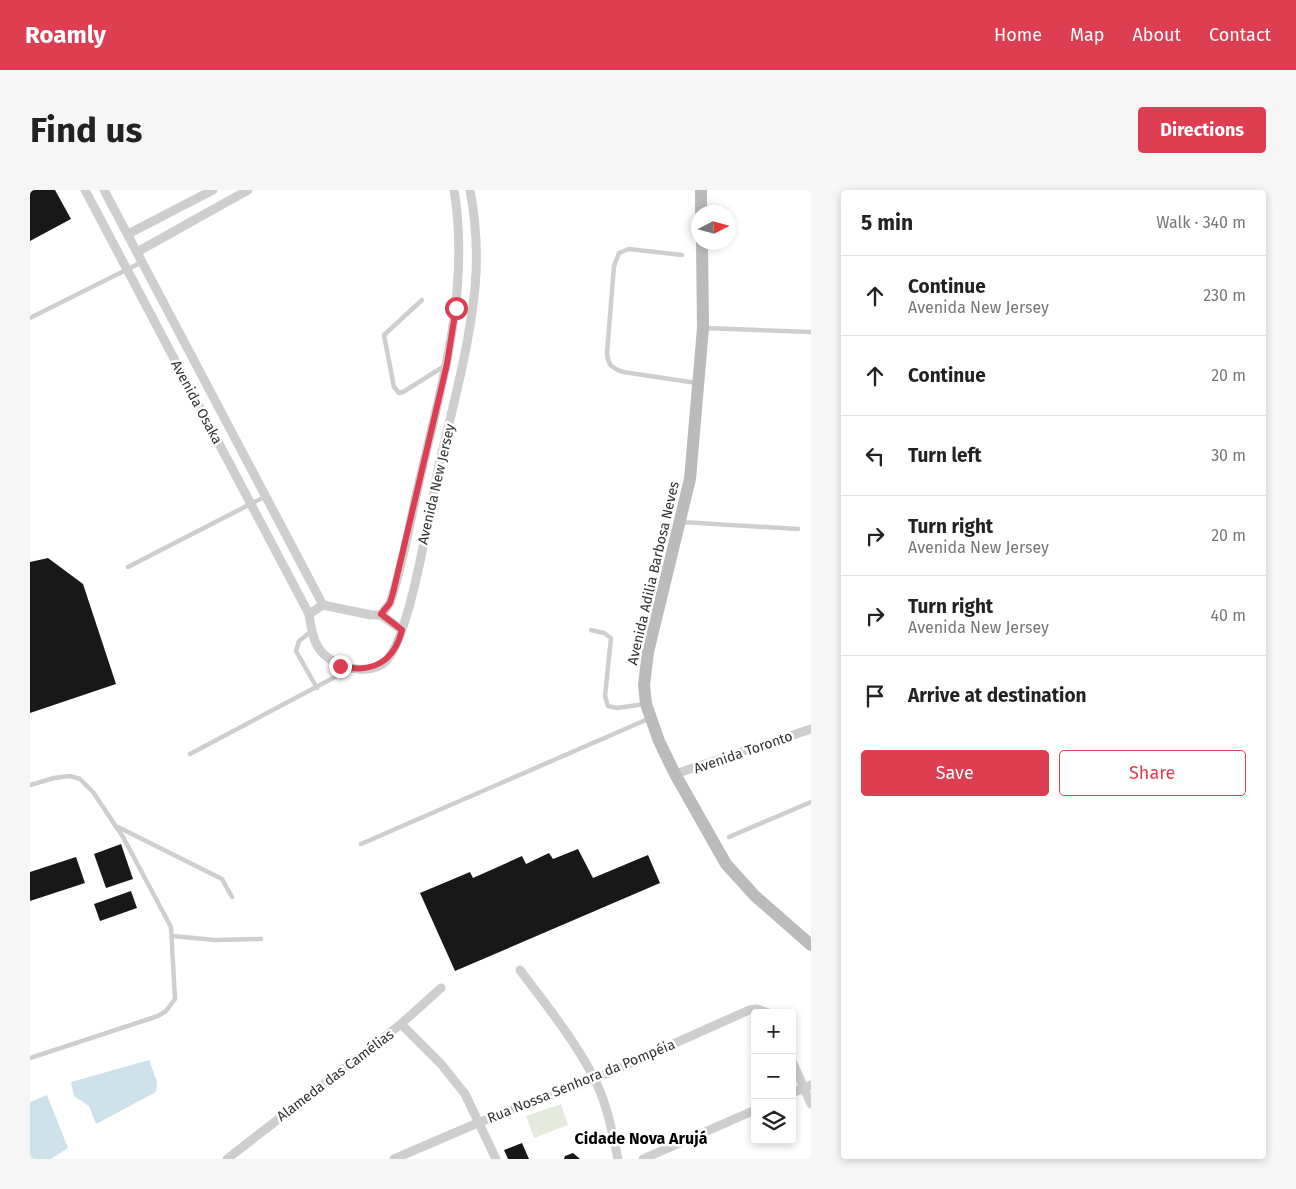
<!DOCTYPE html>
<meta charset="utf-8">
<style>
:root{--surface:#fff;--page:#f6f6f6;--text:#222;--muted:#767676;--line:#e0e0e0;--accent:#dd3e52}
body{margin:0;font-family:"Fira Sans",sans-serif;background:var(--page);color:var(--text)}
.controls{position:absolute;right:15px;bottom:15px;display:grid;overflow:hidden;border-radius:5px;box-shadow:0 2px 8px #0003}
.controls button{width:45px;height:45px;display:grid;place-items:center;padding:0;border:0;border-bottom:1px solid var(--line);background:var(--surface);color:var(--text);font:25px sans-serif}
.compass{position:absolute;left:661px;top:15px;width:45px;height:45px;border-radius:50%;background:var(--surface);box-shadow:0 2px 8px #0003;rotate:84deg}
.stop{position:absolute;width:15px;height:15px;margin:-11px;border:4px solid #dd3e52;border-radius:50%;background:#fff}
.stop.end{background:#dd3e52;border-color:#fff;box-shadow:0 1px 5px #0008}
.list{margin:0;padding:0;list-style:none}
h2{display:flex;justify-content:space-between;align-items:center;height:65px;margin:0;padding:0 20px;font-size:21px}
h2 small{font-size:16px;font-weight:400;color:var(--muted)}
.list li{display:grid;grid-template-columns:32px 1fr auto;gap:15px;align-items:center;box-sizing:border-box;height:80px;padding:0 20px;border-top:1px solid var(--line)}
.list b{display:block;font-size:19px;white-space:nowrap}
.list p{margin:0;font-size:16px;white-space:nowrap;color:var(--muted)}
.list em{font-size:16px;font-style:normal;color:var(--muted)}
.actions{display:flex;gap:10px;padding:15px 20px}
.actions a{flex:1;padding:11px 0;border:1px solid var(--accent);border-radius:5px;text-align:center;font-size:18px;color:var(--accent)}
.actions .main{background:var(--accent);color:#fff}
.icon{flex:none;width:28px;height:28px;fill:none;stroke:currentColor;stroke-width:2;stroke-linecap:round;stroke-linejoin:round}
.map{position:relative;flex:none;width:781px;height:969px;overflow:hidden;border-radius:5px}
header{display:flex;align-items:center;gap:30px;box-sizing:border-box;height:70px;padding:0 25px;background:var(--accent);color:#fff}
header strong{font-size:24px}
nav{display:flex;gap:28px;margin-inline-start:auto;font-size:18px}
.intro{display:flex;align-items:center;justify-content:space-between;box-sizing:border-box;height:120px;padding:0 30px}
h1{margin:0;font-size:35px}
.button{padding:12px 22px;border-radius:5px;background:var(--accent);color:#fff;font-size:18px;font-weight:700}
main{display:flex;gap:30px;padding:0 30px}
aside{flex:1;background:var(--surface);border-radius:5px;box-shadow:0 2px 8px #0003}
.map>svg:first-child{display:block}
.green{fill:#e4eadd}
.water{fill:#cde1eb}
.building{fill:#181818}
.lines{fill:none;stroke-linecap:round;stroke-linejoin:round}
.lane{stroke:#cecece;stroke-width:4.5}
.street{stroke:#cecece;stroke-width:9}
.secondary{stroke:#bbb;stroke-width:12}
.route{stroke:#dd3e52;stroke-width:6}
.labels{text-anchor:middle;stroke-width:5;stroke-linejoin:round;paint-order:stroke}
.street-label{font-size:14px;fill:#313131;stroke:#fff}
.quarter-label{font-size:16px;font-weight:bold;fill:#000;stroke:#fff}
</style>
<header>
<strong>Roamly</strong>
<nav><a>Home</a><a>Map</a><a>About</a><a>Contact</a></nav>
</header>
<div class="intro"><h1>Find us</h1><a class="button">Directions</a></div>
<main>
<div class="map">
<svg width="781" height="969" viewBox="0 0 781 969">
<rect width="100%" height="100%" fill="#fff"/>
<polygon class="green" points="531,914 538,935 504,948 496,926"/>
<g class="water">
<polygon points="119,870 127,892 126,902 66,934 59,916 44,906 41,892"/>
<polygon points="17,905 38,958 21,969 0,969 0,912"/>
</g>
<g class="building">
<polygon points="0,0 25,0 41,29 0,51"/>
<polygon points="18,368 53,394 86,494 0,523 0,372"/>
<polygon points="91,654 103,689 76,698 64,664"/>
<polygon points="548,659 563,688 618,665 630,693 425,781 390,703 440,682 443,688 492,666 496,674 519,663 523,669"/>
<polygon points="46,667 55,693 0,711 0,682"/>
<polygon points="101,701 107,718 70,731 64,714"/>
<polygon points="492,953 499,969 478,969 474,960"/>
<polygon points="543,963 550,969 534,969 535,966"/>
</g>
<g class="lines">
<g class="lane">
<path d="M652 65 599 59 589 63 584 76 577 163C578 175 582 178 593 182L667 193"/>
<polyline points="392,110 354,145 364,197 369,203 373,202 416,175"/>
<polyline points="0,128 112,72"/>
<polyline points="675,138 781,142"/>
<polyline points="651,332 768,339"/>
<polyline points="98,377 236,306"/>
<polyline points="561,440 574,443 581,448 575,506 578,516 587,518 615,514"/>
<polyline points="282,441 269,451 266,461 287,498"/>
<polyline points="160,564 320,479"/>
<polyline points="0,595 24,588 40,586 50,589 63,602 93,647 141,737 145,809 136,821 128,826 0,868"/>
<polyline points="88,637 192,689 202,707"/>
<polyline points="699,647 781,612"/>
<polyline points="331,654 618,529"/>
<polyline points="142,746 185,750 231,749"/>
</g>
<g class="street">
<path d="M55 0 279 424C282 444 284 460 303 471 317 480 343 484 356 471 381 445 400 316 409 275 423 216 439 158 445 98 448 66 446 32 440 0"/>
<polyline points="74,0 293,415"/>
<polyline points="98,44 183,0"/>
<polyline points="107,62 218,0"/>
<path d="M279 424 293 415 341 425H351L360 413C374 371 381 326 391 284 413 190 440 97 424 0"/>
<polyline points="351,425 372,440"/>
<polyline points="645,584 781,539"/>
<path d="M490 780C516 815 544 849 564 888 577 913 582 942 588 969"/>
<polyline points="371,834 411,874 435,904 466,969"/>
<polyline points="762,871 781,914"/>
<polyline points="762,903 781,895"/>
<polyline points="197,969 371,834 411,798"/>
<polyline points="364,969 450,932 565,889 719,820 727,819 738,823"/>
<polyline points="613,969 725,920"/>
</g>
<g class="secondary">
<polyline points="671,0 671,22"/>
<polyline points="672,52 673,138 660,289 618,462 614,495 616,514 629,551 645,584 696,674 725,706 781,755"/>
</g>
</g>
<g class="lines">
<path class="route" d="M310 476C342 484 364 472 372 440L351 424 360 413 363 403 417 174 426 118"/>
</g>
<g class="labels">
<g class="street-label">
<text transform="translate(167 212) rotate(62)" y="5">Avenida Osaka</text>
<text transform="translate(406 294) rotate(-77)" y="5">Avenida New Jersey</text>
<text transform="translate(623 383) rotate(-77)" y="5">Avenida Adilia Barbosa Neves</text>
<text transform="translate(713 562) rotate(-19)" y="5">Avenida Toronto</text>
<text transform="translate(305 885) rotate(-37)" y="5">Alameda das Camélias</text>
<text transform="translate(551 891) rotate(-22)" y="5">Rua Nossa Senhora da Pompéia</text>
</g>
<g class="quarter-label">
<text x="611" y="954">Cidade Nova Arujá</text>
</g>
</g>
</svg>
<div class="controls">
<button>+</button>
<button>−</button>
<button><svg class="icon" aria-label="layers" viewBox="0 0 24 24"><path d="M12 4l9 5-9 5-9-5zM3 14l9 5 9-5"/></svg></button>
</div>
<svg class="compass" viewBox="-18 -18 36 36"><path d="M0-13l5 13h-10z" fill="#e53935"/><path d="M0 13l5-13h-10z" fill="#767676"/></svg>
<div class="stop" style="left:426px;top:118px"></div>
<div class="stop end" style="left:310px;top:476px"></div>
</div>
<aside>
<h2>5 min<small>Walk · 340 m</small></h2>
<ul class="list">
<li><svg class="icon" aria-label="ahead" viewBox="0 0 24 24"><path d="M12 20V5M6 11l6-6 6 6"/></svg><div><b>Continue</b><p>Avenida New Jersey</p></div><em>230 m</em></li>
<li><svg class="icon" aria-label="ahead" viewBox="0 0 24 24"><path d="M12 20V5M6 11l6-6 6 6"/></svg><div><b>Continue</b></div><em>20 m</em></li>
<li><svg class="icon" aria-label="left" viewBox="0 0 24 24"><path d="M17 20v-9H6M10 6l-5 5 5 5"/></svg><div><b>Turn left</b></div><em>30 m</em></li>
<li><svg class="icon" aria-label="right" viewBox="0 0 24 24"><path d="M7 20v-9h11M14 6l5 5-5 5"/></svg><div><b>Turn right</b><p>Avenida New Jersey</p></div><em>20 m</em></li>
<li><svg class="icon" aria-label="right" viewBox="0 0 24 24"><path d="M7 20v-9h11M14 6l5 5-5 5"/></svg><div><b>Turn right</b><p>Avenida New Jersey</p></div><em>40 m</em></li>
<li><svg class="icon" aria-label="arrive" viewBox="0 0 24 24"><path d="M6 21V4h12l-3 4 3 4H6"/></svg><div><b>Arrive at destination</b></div></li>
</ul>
<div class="actions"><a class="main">Save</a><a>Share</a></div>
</aside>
</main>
